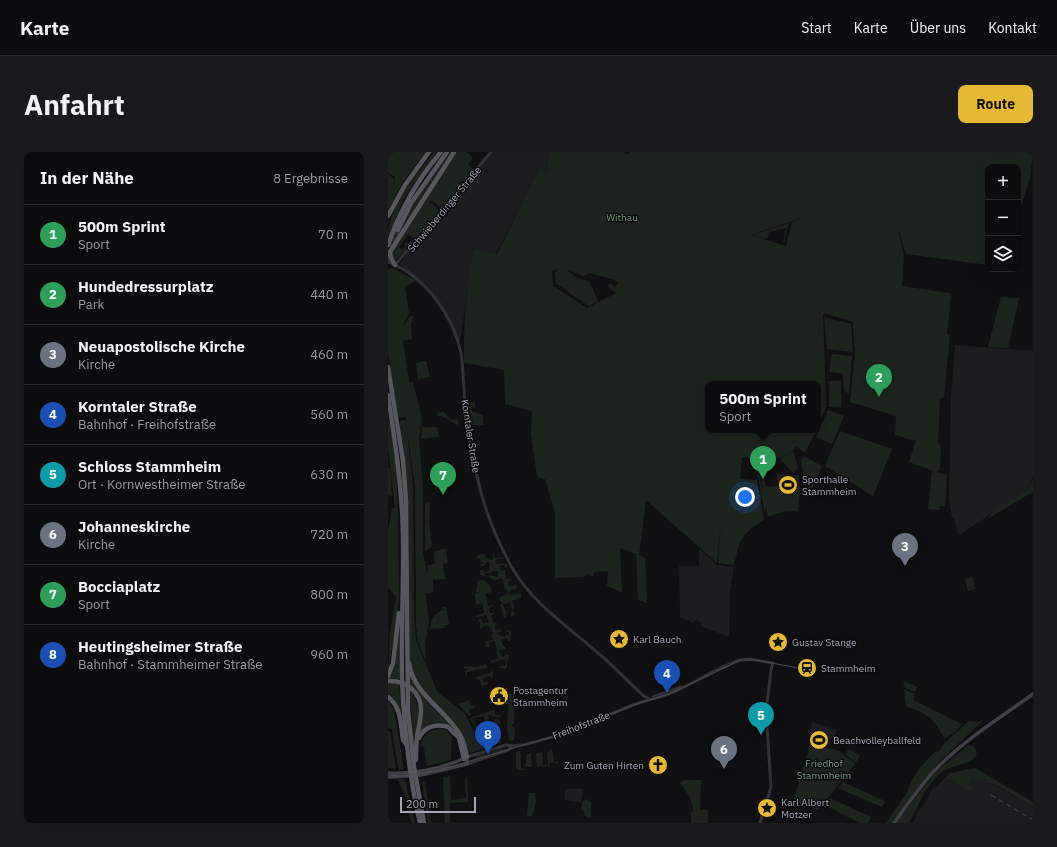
<!DOCTYPE html>
<html lang="de">
<meta charset="utf-8">
<style>
:root{--surface:#0c0c0e;--page:#1a1a1c;--text:#f1f3f6;--muted:#9a9b9e;--line:#2c2c2e;--accent:#e5b835}
body{margin:0;font-family:"IBM Plex Sans",sans-serif;background:var(--page);color:var(--text)}
.controls{position:absolute;right:12px;top:12px;display:grid;overflow:hidden;border-radius:8px;box-shadow:0 4px 16px #0002}
.controls button{width:36px;height:36px;display:grid;place-items:center;padding:0;border:0;border-bottom:1px solid var(--line);background:var(--surface);color:var(--text);font:20px sans-serif}
.scale{position:absolute;left:12px;bottom:10px;width:76px;box-sizing:border-box;padding-left:4px;border:2px solid #a2a6b2;border-top:0;font-size:11px;line-height:14px;white-space:nowrap;color:#a2a6b2;-webkit-text-stroke:3px #0c0b0d;paint-order:stroke}
.you{position:absolute;left:357px;top:345px;width:14px;height:14px;margin:-10px;border:3px solid #fff;border-radius:50%;background:#1a73e8;box-shadow:0 0 0 6px #1a73e833}
.badge{display:grid;place-items:center;width:26px;height:26px;border-radius:50%;background:var(--accent);color:#fff;font-size:13px;font-weight:700}
.pin{position:absolute;translate:-50% -33px;filter:drop-shadow(0 1px 2px #0008)}
.pin::after{content:'';position:absolute;top:21px;width:14px;height:12px;background:inherit;clip-path:polygon(0 0,100% 0,50% 100%)}
.popup{position:absolute;left:317px;top:229px;width:116px;height:52px;box-sizing:border-box;display:grid;place-content:center;border-radius:8px;background:var(--surface);filter:drop-shadow(0 1px 3px #0005);font-size:13px;white-space:nowrap;color:var(--muted)}
.popup b{font-size:15px;color:var(--text)}
.popup::after{content:'';position:absolute;left:50%;top:100%;margin-left:-8px;border:8px solid transparent;border-top-color:var(--surface)}
.list{margin:0;padding:0;list-style:none}
h2{display:flex;justify-content:space-between;align-items:center;height:52px;margin:0;padding:0 16px;font-size:17px}
h2 small{font-size:13px;font-weight:400;color:var(--muted)}
.list li{display:grid;grid-template-columns:26px 1fr auto;gap:12px;align-items:center;box-sizing:border-box;height:60px;padding:0 16px;border-top:1px solid var(--line)}
.list b{display:block;font-size:15px;white-space:nowrap}
.list p{margin:0;font-size:13px;white-space:nowrap;color:var(--muted)}
.list em{font-size:13px;font-style:normal;color:var(--muted)}
.icon{flex:none;width:22px;height:22px;fill:none;stroke:currentColor;stroke-width:2;stroke-linecap:round;stroke-linejoin:round}
.map{position:relative;flex:none;width:645px;height:671px;overflow:hidden;border-radius:8px}
header{display:flex;align-items:center;gap:24px;box-sizing:border-box;height:56px;padding:0 20px;background:var(--surface);border-bottom:1px solid var(--line)}
header strong{font-size:19px}
nav{display:flex;gap:22px;margin-inline-start:auto;font-size:14px}
.intro{display:flex;align-items:center;justify-content:space-between;box-sizing:border-box;height:96px;padding:0 24px}
h1{margin:0;font-size:28px}
.button{padding:10px 18px;border-radius:8px;background:var(--accent);color:#111;font-size:14px;font-weight:700}
main{display:flex;gap:24px;padding:0 24px}
aside{flex:1;background:var(--surface);border-radius:8px;box-shadow:0 4px 16px #0002}
.map>svg:first-child{display:block}
.built{fill:#1d1c1f}
.green{fill:#1d241e;fill-rule:evenodd}
.lines{fill:none;stroke-linecap:round;stroke-linejoin:round}
.trunk-tunnel{stroke:#2d2e32;stroke-width:4.5;stroke-dasharray:4.5 2;stroke-linecap:butt}
.tertiary{stroke:#323236;stroke-width:3}
.secondary{stroke:#404146;stroke-width:3.5}
.trunk{stroke:#56585e;stroke-width:4.5}
.tram{stroke:#4b4c51;stroke-width:1}
.rail{stroke:#4b4c51;stroke-width:1;stroke-dasharray:5 4;stroke-linecap:butt}
.labels{text-anchor:middle;stroke-width:3;stroke-linejoin:round;paint-order:stroke}
.street-label{font-size:10px;fill:#a2a6b2;stroke:#0c0b0d}
.park-label{font-size:10px;fill:#7a9c7f;stroke:#0c0b0d}
.poi-label{font-size:10px;fill:#a2a6b2;stroke:#0c0b0d;text-anchor:start}
</style>
<header>
<strong>Karte</strong>
<nav><a>Start</a><a>Karte</a><a>Über uns</a><a>Kontakt</a></nav>
</header>
<div class="intro"><h1>Anfahrt</h1><a class="button">Route</a></div>
<main>
<aside>
<h2>In der Nähe<small>8 Ergebnisse</small></h2>
<ul class="list">
<li><span class="badge" style="background:#2e9e5b">1</span><div><b>500m Sprint</b><p>Sport</p></div><em>70 m</em></li>
<li><span class="badge" style="background:#2e9e5b">2</span><div><b>Hundedressurplatz</b><p>Park</p></div><em>440 m</em></li>
<li><span class="badge" style="background:#6b7280">3</span><div><b>Neuapostolische Kirche</b><p>Kirche</p></div><em>460 m</em></li>
<li><span class="badge" style="background:#1a4fb4">4</span><div><b>Korntaler Straße</b><p>Bahnhof · Freihofstraße</p></div><em>560 m</em></li>
<li><span class="badge" style="background:#0f9aa8">5</span><div><b>Schloss Stammheim</b><p>Ort · Kornwestheimer Straße</p></div><em>630 m</em></li>
<li><span class="badge" style="background:#6b7280">6</span><div><b>Johanneskirche</b><p>Kirche</p></div><em>720 m</em></li>
<li><span class="badge" style="background:#2e9e5b">7</span><div><b>Bocciaplatz</b><p>Sport</p></div><em>800 m</em></li>
<li><span class="badge" style="background:#1a4fb4">8</span><div><b>Heutingsheimer Straße</b><p>Bahnhof · Stammheimer Straße</p></div><em>960 m</em></li>
</ul>
</aside>
<div class="map">
<svg width="645" height="671" viewBox="0 0 645 671">
<rect width="100%" height="100%" fill="#101012"/>
<g class="built">
<polygon points="101,0 161,0 158,21 152,16 108,102 86,96 72,190 46,146 23,125 12,112 30,86"/>
<polygon points="567,193 645,199 645,323 642,336 573,382 569,380 567,369 564,365 561,348 563,245"/>
<polygon points="311,397 329,413 346,415 342,439 341,485 313,474 313,470 308,468 306,471 292,465 291,414 311,414"/>
<polygon points="424,570 449,578 445,588 422,581"/>
<polygon points="586,625 596,627 645,655 645,671 525,671 530,658 534,656 543,639 557,626 580,639 588,637 581,633"/>
<polygon points="177,637 195,637 193,650 177,648"/>
</g>
<g class="green">
<polygon points="0,0 38,0 15,30 0,59 0,22 7,28 7,25 0,20"/>
<path d="M46 0H49L15 48 0 86C0 54 26 24 46 0Z"/>
<polygon points="61,0 63,0 0,100 8,78 12,79 26,49"/>
<path d="M68 0H79L85 6 80 12 86 18 53 56 43 48 41 50 52 58 10 106 6 108 3 102 8 94ZM20 82 25 86 20 92 18 90 16 92 18 94 14 98 11 95Z"/>
<path d="M161 0H236L240 3 242 0H645L642 26 630 64V15H600V113L518 102 509 74 516 103 514 134 561 141 563 143 559 182 562 183 556 245 552 247 550 290 553 294 552 318 549 320 559 323 557 354H552L551 358 540 357 544 319 548 320 521 310 528 289 507 283 508 264 462 250 467 202 465 170 440 162H435L438 255 430 275V232H320V278H429L417 300 408 294C404 304 382 310 372 308L378 335 390 334 389 322H397V324L411 323 412 339 410 360C398 357 391 361 380 365L378 355 377 363 369 318H370L376 343 370 308 354 305 352 327 369 328 376 368C353 381 352 388 346 413L330 411 333 368 329 411 258 348 251 403 257 406 259 451 250 448 248 402 232 396 234 441 219 434 220 419 206 420 205 425 199 423 195 425 167 426V361L157 327 149 325 143 282 144 259 117 252 116 218 76 211C75 175 79 131 86 96L109 102 152 15 158 21ZM413 66 404 70 398 94 363 83ZM170 117 167 121 168 132 180 139 181 141 201 154 210 149 201 129 189 126 178 117 195 124 202 121 227 128 230 131 227 135 222 131 219 134 228 141 199 156 165 134 164 119Z"/>
<polygon points="401,71 396,90 395,90 398,76 381,80 379,87 365,83"/>
<polygon points="5,116 28,129 17,135 21,161 14,175 23,164 26,165 23,171 24,187 15,189 21,229 25,231 34,266 31,286 35,337 35,400 39,420 38,430 40,413 47,412 46,400 57,396 60,411 55,412 57,427 45,428 45,440 38,441 37,438 41,470 37,492 38,509 30,490 28,474 27,334 18,270 25,333 26,465 28,488 49,539 77,562 88,584 94,589 113,588 113,591 85,600 80,601 71,578 33,534 28,527 22,513 20,362 11,269 18,268 18,265 10,266 0,200 0,117"/>
<polygon points="613,145 631,146 620,196 600,195"/>
<polygon points="436,165 463,172 465,200 439,197"/>
<polygon points="444,202 464,204 461,242 456,239 455,222 441,220"/>
<polygon points="38,209 42,225 30,227 28,211"/>
<rect x="441" y="229" width="12" height="26"/>
<polygon points="80,249 87,251 87,256 84,255 83,259 95,263 95,273 83,273"/>
<polygon points="440,258 456,264 444,292 428,285"/>
<path d="M53 259 58 261 57 262 64 268 66 267 70 268 71 273C62 271 58 263 49 264L50 260 53 261Z"/>
<polygon points="0,271 2,271 9,317 11,441 9,469 0,519 2,480 8,445 0,435 0,379 4,356 7,356 0,294"/>
<polygon points="34,275 49,275 51,285 33,287"/>
<polygon points="452,279 504,297 485,344 437,314"/>
<polygon points="405,299 410,315 405,321 392,307"/>
<polygon points="416,304 434,314 421,343 418,341 413,308"/>
<polygon points="0,316 2,316 4,344 0,343"/>
<polygon points="645,327 645,340 599,367 606,359 642,336"/>
<polygon points="42,350 41,369 44,394 37,400 37,352"/>
<path d="M105 400 107 406 115 405 116 409 115 406 109 407 107 409 109 412 118 411 120 415 117 416 116 413 112 414 113 419 117 418 118 427H124L120 430 121 434 129 433 128 437 121 439 122 443 133 441V445L124 449 127 456 125 457 127 465 126 463 123 465V460H125L122 450 115 453 119 462 117 463 119 464 116 466 112 452 116 451 113 450 111 446 120 441 119 437 117 438 115 428 113 426 107 428 101 425 102 423 109 425 110 422 111 423 110 419H105C104 421 101 421 97 421V424L92 423V418H96V420L101 419 102 411 100 409 96 414 92 413 97 410 93 411 92 406H89V403L97 402V405L102 408 105 407Z"/>
<polygon points="585,425 587,437 580,439 577,427"/>
<polygon points="92,428 97,429 101,433 100,434 102,433 104,442 102,440 97,442 99,447 104,446 99,447 100,454 106,453 100,457 102,461 107,461 103,464 106,471 111,472 107,473 107,478 113,477 113,479 109,482 116,485 120,483 121,480 116,478 123,479 123,482 120,483 123,484 122,489 120,489 119,486 113,488 115,494 116,494 118,497 111,498 114,505 121,502 118,517 112,516 111,514 117,514 118,509 117,507 103,511 102,509 111,506 108,501 110,500 106,489 101,491 102,494 98,495 97,491 98,489 105,488 103,483 105,482 101,474 96,474 92,477 92,470 90,469 93,466 95,472 101,470 98,463 89,465 88,464 96,461 94,451 88,453 87,442 92,440 88,440 90,429"/>
<path d="M55 455H58L61 472 56 474V476L42 477C43 465 46 463 56 457H53Z"/>
<polygon points="12,474 11,529 0,528 5,513"/>
<polygon points="98,512 100,515 98,516 79,520 79,525 77,519 80,518 80,516 77,517 76,514 88,515"/>
<polygon points="102,518 105,520 105,526 100,524 95,527 96,531 100,530 100,532 94,534 91,527 86,529 89,528 88,525 103,520"/>
<path d="M21 519 65 576C48 569 45 569 31 582 37 563 37 546 22 532Z"/>
<polygon points="515,529 530,535 527,540 517,536"/>
<path d="M0 531 11 532 14 569C12 559 10 547 0 542Z"/>
<path d="M516 537 527 542 525 548 574 572 566 581 556 586C543 562 541 564 518 554Z"/>
<path d="M22 538C36 555 29 575 25 596Z"/>
<polygon points="121,541 127,543 126,572 123,573 127,577 126,588 121,588 119,577"/>
<polygon points="84,547 81,549 83,554 86,554 87,556 81,558 83,563 81,564 70,552"/>
<polygon points="0,548 6,558 16,617 11,618 10,614 4,577 0,576"/>
<polygon points="106,558 107,562 112,563 113,561 112,566 100,563 101,570 107,570 107,567 112,568 112,575 111,572 107,572 107,575 97,574 96,564 84,566 85,569 87,569 86,572 93,580 96,578 96,582 98,581 98,578 112,576 113,586 95,586 93,585 94,583 93,585 82,566"/>
<path d="M596 568 550 611 504 671H498L520 639C523 623 537 610 548 599L550 600C558 587 570 580 581 569L589 570Z"/>
<path d="M56 577 64 585 63 608 39 614 36 596 32 593C35 581 44 576 56 577Z"/>
<polygon points="0,578 2,580 8,617 0,616"/>
<polygon points="426,583 439,587 437,593 424,589"/>
<polygon points="423,591 451,599 467,612 430,658 405,649"/>
<path d="M579 594H585C600 610 565 613 557 618 538 630 532 652 521 671H508L546 622Z"/>
<polygon points="115,596 114,599 88,607 88,604"/>
<polygon points="164,596 166,610 170,610 170,612 165,610 161,612 162,615 160,615 159,600 162,599"/>
<polygon points="131,597 133,603 133,616 137,618 131,618 128,616 128,601"/>
<polygon points="460,597 472,603 468,611 458,603"/>
<polygon points="154,600 155,613 159,613 157,616 156,614 149,615 148,601"/>
<polygon points="148,601 143,602 144,615 138,615 137,617 139,602"/>
<polygon points="587,616 645,650 645,655 608,633 599,630 599,628 597,627 595,628 586,625 581,633 588,637 580,639 557,626 562,621"/>
<polygon points="62,624 63,648 78,646 77,626 79,624 80,650 62,651 62,671 57,671 55,625"/>
<polygon points="2,626 17,627 27,671 23,671 17,644 10,628"/>
<polygon points="296,628 313,628 312,658 320,658 320,671 303,671 303,660 306,659 302,645 292,631"/>
<polygon points="34,630 37,630 43,671 40,671"/>
<polygon points="455,630 497,649 494,655 450,636"/>
<polygon points="141,641 147,641 148,651 144,664 139,664"/>
<polygon points="442,646 483,665 480,671 472,671 436,653"/>
<polygon points="198,647 203,650 203,666 197,664 195,658 193,657 194,650"/>
</g>
<g class="lines">
<polyline class="trunk-tunnel" points="0,108 10,78"/>
<g class="tertiary">
<path d="M0 110C37 124 65 163 73 201 76 220 75 239 78 258 80 280 84 302 89 324 95 354 108 386 123 414 144 451 178 473 210 501 226 514 240 530 256 544L261 547"/>
<polyline points="7,113 103,0"/>
<polyline points="265,545 293,535"/>
<path d="M79 605 118 593C144 599 218 563 245 553 259 547 273 546 286 540 308 530 329 516 352 508L362 507 385 511 383 518 378 560 383 635 372 671"/>
<polyline points="79,612 120,598 124,595"/>
</g>
<g class="secondary">
<path d="M0 621C27 622 54 617 79 605V612"/>
<polyline points="0,625 33,623 79,612"/>
<path d="M506 671C520 652 533 632 550 615 578 587 613 565 645 542"/>
</g>
<g class="trunk">
<polyline points="0,64 17,33 41,0"/>
<polyline points="10,78 23,51 59,0"/>
<path d="M0 93C12 58 29 28 53 0"/>
<polyline points="2,101 3,106 7,113"/>
<polyline points="0,103 66,0"/>
<polyline points="0,215 15,309 18,349 20,559 26,615 36,671"/>
<path d="M0 243C7 289 14 335 15 382 16 430 13 479 14 527 16 576 21 624 32 671"/>
<path d="M21 511C24 540 57 558 71 581 76 588 77 597 79 605"/>
<polyline points="0,524 5,511 11,461"/>
<path d="M0 529C18 528 33 540 33 558 33 568 30 577 29 586 28 593 28 601 28 608"/>
<path d="M0 545C13 554 13 574 15 588L18 592"/>
<path d="M31 586C36 575 48 571 60 575L71 586 76 607"/>
</g>
<polyline class="tram" points="0,624 17,624 52,618 176,581 246,553 281,542 353,508 367,508 427,519"/>
<polyline class="rail" points="603,643 645,668"/>
</g>
<defs>
<symbol id="stadium-disc" viewBox="-11 -11 22 22"><circle r="9.5" fill="#e5b835" stroke="#0c0b0d"/><path d="M0-5a6.5 5 0 1 0 0 10a6.5 5 0 1 0 0-10ZM-3.5-1.8h7v3.6h-7Z" fill="#111"/></symbol>
<symbol id="sight-disc" viewBox="-11 -11 22 22"><circle r="9.5" fill="#e5b835" stroke="#0c0b0d"/><path d="M0-6L1.8-2.2L6-1.7L2.9 1.2L3.7 5.4L0 3.3L-3.7 5.4L-2.9 1.2L-6-1.7L-1.8-2.2Z" fill="#111"/></symbol>
<symbol id="station-disc" viewBox="-11 -11 22 22"><circle r="9.5" fill="#e5b835" stroke="#0c0b0d"/><path d="M-3-6H3Q5-6 5-4V2Q5 4 3 4L4.5 6H3L1.5 4h-3L-3 6H-4.5L-3 4Q-5 4-5 2V-4Q-5-6-3-6ZM-3.5-4v3h7v-3ZM-3.5 1v1.5H-2V1ZM2 1v1.5H3.5V1Z" fill="#111"/></symbol>
<symbol id="civic-disc" viewBox="-11 -11 22 22"><circle r="9.5" fill="#e5b835" stroke="#0c0b0d"/><path d="M-.6-6.5H3V-4.5H.6V-3L4-1V1h2V6H-6V1h2V-1L-.6-3ZM-1.2 2.5V6h2.4V2.5Z" fill="#111"/></symbol>
<symbol id="church-disc" viewBox="-11 -11 22 22"><circle r="9.5" fill="#e5b835" stroke="#0c0b0d"/><path d="M-1.2-6h2.4v3.5h3.3v2.4h-3.3V6h-2.4V-.1h-3.3v-2.4h3.3Z" fill="#111"/></symbol>
</defs>
<g fill-rule="evenodd">
<use href="#stadium-disc" x="389" y="322" width="22" height="22"/>
<use href="#sight-disc" x="220" y="476" width="22" height="22"/>
<use href="#sight-disc" x="379" y="479" width="22" height="22"/>
<use href="#station-disc" x="408" y="505" width="22" height="22"/>
<use href="#civic-disc" x="100" y="533" width="22" height="22"/>
<use href="#stadium-disc" x="420" y="577" width="22" height="22"/>
<use href="#church-disc" x="259" y="602" width="22" height="22"/>
<use href="#sight-disc" x="368" y="645" width="22" height="22"/>
</g>
<g class="labels">
<g class="street-label">
<text transform="translate(56 57) rotate(-50)" y="4">Schwieberdinger Straße</text>
<text transform="translate(83 284) rotate(81)" y="4">Korntaler Straße</text>
<text transform="translate(193 573) rotate(-21)" y="4">Freihofstraße</text>
</g>
<g class="park-label">
<text x="234" y="69">Withau</text>
<text x="436" y="615">Friedhof<tspan x="436" dy="12">Stammheim</tspan></text>
</g>
<g class="poi-label">
<text x="414" y="331">Sporthalle<tspan x="414" dy="12">Stammheim</tspan></text>
<text x="245" y="491">Karl Bauch</text>
<text x="404" y="494">Gustav Stange</text>
<text x="433" y="520">Stammheim</text>
<text x="125" y="542">Postagentur<tspan x="125" dy="12">Stammheim</tspan></text>
<text x="445" y="592">Beachvolleyballfeld</text>
<text x="256" y="617" text-anchor="end">Zum Guten Hirten</text>
<text x="393" y="654">Karl Albert<tspan x="393" dy="12">Motzer</tspan></text>
</g>
</g>
</svg>
<div class="controls">
<button>+</button>
<button>−</button>
<button><svg class="icon" aria-label="layers" viewBox="0 0 24 24"><path d="M12 4l9 5-9 5-9-5zM3 14l9 5 9-5"/></svg></button>
</div>
<div class="scale">200 m</div>
<div class="you"></div>
<div class="pin badge" style="left:375px;top:327px;background:#2e9e5b">1</div>
<div class="popup"><b>500m Sprint</b>Sport</div>
<div class="pin badge" style="left:491px;top:245px;background:#2e9e5b">2</div>
<div class="pin badge" style="left:517px;top:414px;background:#6b7280">3</div>
<div class="pin badge" style="left:279px;top:541px;background:#1a4fb4">4</div>
<div class="pin badge" style="left:373px;top:583px;background:#0f9aa8">5</div>
<div class="pin badge" style="left:336px;top:617px;background:#6b7280">6</div>
<div class="pin badge" style="left:55px;top:343px;background:#2e9e5b">7</div>
<div class="pin badge" style="left:100px;top:602px;background:#1a4fb4">8</div>
</div>
</main>
